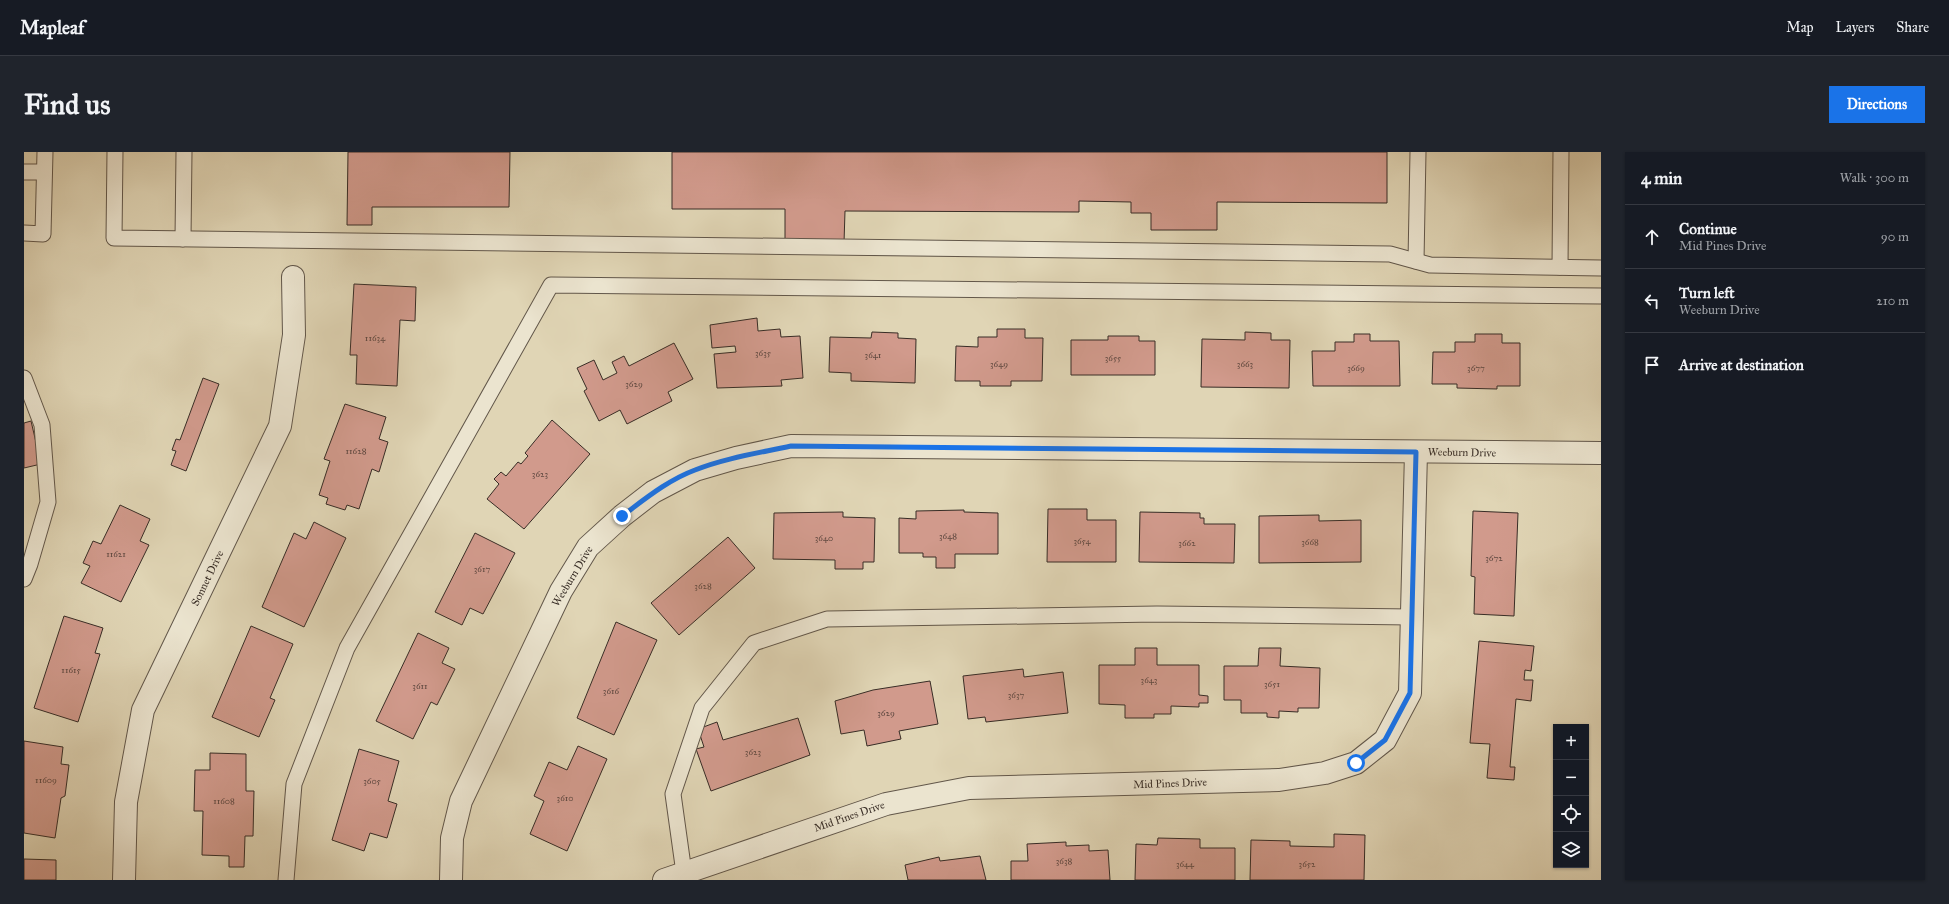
<!DOCTYPE html>
<meta charset="utf-8">
<style>
:root{--surface:#171b24;--page:#20242c;--text:#f1f3f6;--muted:#9ea1a6;--line:#363941;--accent:#1a73e8}
body{margin:0;font-family:"IM FELL Great Primer",serif;background:var(--page);color:var(--text)}
.controls{position:absolute;right:12px;bottom:12px;display:grid;overflow:hidden;border-radius:0px;box-shadow:0 1px 3px #0004}
.controls button{width:36px;height:36px;display:grid;place-items:center;padding:0;border:0;border-bottom:1px solid var(--line);background:var(--surface);color:var(--text);font:20px sans-serif}
.stop{position:absolute;width:12px;height:12px;margin:-9px;border:3px solid #1a73e8;border-radius:50%;background:#fff}
.stop.end{background:#1a73e8;border-color:#fff;box-shadow:0 1px 4px #0008}
.list{margin:0;padding:0;list-style:none}
h2{display:flex;justify-content:space-between;align-items:center;height:52px;margin:0;padding:0 16px;font-size:17px}
h2 small{font-size:13px;font-weight:400;color:var(--muted)}
.list li{display:grid;grid-template-columns:26px 1fr auto;gap:12px;align-items:center;box-sizing:border-box;height:64px;padding:0 16px;border-top:1px solid var(--line)}
.list b{display:block;font-size:15px;white-space:nowrap}
.list p{margin:0;font-size:13px;white-space:nowrap;color:var(--muted)}
.list em{font-size:13px;font-style:normal;color:var(--muted)}
.icon{flex:none;width:22px;height:22px;fill:none;stroke:currentColor;stroke-width:2;stroke-linecap:round;stroke-linejoin:round}
.map{position:relative;flex:none;width:1577px;height:728px;overflow:hidden;border-radius:0px}
header{display:flex;align-items:center;gap:24px;box-sizing:border-box;height:56px;padding:0 20px;background:var(--surface);border-bottom:1px solid var(--line)}
header strong{font-size:19px}
nav{display:flex;gap:22px;margin-inline-start:auto;font-size:14px}
.intro{display:flex;align-items:center;justify-content:space-between;box-sizing:border-box;height:96px;padding:0 24px}
h1{margin:0;font-size:28px}
.button{padding:10px 18px;border-radius:0px;background:var(--accent);color:#fff;font-size:14px;font-weight:700}
main{display:flex;gap:24px;padding:0 24px}
aside{flex:1;background:var(--surface);border-radius:0px;box-shadow:0 1px 3px #0004}
.map>svg:first-child{display:block}
.building{fill:#d19a8c;stroke:#382d26}
.lines{fill:none;stroke-linecap:round;stroke-linejoin:round}
.service-casing{stroke:#62574a;stroke-width:17}
.minor-casing{stroke:#62574a;stroke-width:24}
.service{stroke:#ebe4cf;stroke-width:15}
.minor{stroke:#ebe4cf;stroke-width:22}
.route{stroke:#1a73e8;stroke-width:5}
.labels{text-anchor:middle;stroke-width:4;stroke-linejoin:round;paint-order:stroke}
.number-label{font-size:9px;fill:#5e4840}
.street-label{font-size:11px;fill:#382d26;stroke:#ebe4cf}
</style>
<header>
<strong>Mapleaf</strong>
<nav><a>Map</a><a>Layers</a><a>Share</a></nav>
</header>
<div class="intro"><h1>Find us</h1><a class="button">Directions</a></div>
<main>
<div class="map">
<svg width="1577" height="728" viewBox="0 0 1577 728">
<rect width="100%" height="100%" fill="#e0d5b5"/>
<filter id="stains"><feTurbulence type="fractalNoise" baseFrequency=".005" numOctaves="4"/><feColorMatrix values="0 0 0 0 .2 0 0 0 0 .09 0 0 0 0 .02 0 0 0 .5 -.17"/></filter>
<radialGradient id="worn" r=".72"><stop offset=".6" stop-color="#630" stop-opacity="0"/><stop offset="1" stop-color="#630" stop-opacity=".3"/></radialGradient>
<g class="building">
<polygon points="324,0 486,0 485,55 348,55 348,73 323,73"/>
<polygon points="648,0 1363,0 1363,51 1193,50 1193,78 1127,78 1127,61 1107,61 1107,50 1055,49 1055,60 821,59 820,91 761,91 761,57 648,57"/>
<polygon points="330,132 392,135 391,169 376,168 373,234 332,232 333,203 326,203"/>
<polygon points="733,166 734,179 756,177 757,185 776,184 779,226 757,228 758,234 693,236 690,202 712,200 711,194 688,196 686,173"/>
<polygon points="973,177 1001,177 1001,186 1019,186 1018,229 987,229 987,234 956,234 956,229 931,229 932,194 954,195 954,185 973,185"/>
<polygon points="848,180 874,181 874,186 892,187 891,231 827,229 827,221 805,220 806,185 847,186"/>
<polygon points="1221,180 1247,181 1247,188 1266,188 1265,236 1177,235 1178,187 1221,188"/>
<polygon points="1330,182 1346,182 1346,189 1375,189 1376,234 1289,234 1288,199 1311,199 1311,190 1330,190"/>
<polygon points="1451,182 1478,182 1478,191 1496,191 1496,234 1473,234 1473,237 1433,236 1433,232 1408,232 1409,200 1431,200 1431,190 1451,190"/>
<polygon points="1084,184 1115,184 1115,189 1131,189 1131,223 1047,223 1047,188 1084,188"/>
<polygon points="650,191 669,227 644,240 648,249 603,272 596,258 575,269 560,239 563,237 553,216 570,208 579,228 593,221 588,210 600,204 605,214"/>
<polygon points="179,226 195,232 162,319 147,313 152,299 148,298 152,287 156,288"/>
<polygon points="321,252 362,265 355,287 364,290 355,320 348,317 335,357 323,353 321,358 302,352 304,346 295,343 306,309 300,307"/>
<polygon points="528,268 566,302 500,377 463,347 475,332 470,327 477,320 482,324 494,310 497,312 504,304 501,301"/>
<polygon points="7,269 17,312 0,316 0,271"/>
<polygon points="96,353 126,367 116,389 125,393 97,450 57,431 66,414 59,411 69,389 77,392"/>
<polygon points="1024,357 1063,357 1063,368 1092,368 1092,410 1023,410"/>
<polygon points="940,358 940,360 974,361 974,402 931,402 931,416 912,416 912,405 899,405 899,401 875,401 875,366 892,367 892,359"/>
<polygon points="1449,359 1494,361 1490,464 1450,462 1451,425 1447,424"/>
<polygon points="819,360 819,365 851,366 850,410 839,410 839,417 811,417 811,408 749,407 750,361"/>
<polygon points="1116,360 1176,361 1176,366 1180,366 1180,372 1211,372 1210,411 1115,410"/>
<polygon points="1295,363 1295,369 1337,368 1337,410 1235,411 1235,364"/>
<polygon points="290,370 322,386 280,475 238,455 270,381 282,387"/>
<polygon points="451,381 491,401 459,462 446,456 438,473 411,460"/>
<polygon points="704,385 731,416 655,483 627,451"/>
<polygon points="40,464 79,476 71,501 76,502 54,570 10,556"/>
<polygon points="592,470 633,488 590,583 553,566"/>
<polygon points="227,474 269,492 246,546 251,548 235,585 188,565"/>
<polygon points="394,481 425,496 418,511 431,517 413,553 407,550 389,587 352,569"/>
<polygon points="1455,489 1510,494 1507,519 1501,518 1500,528 1509,528 1507,549 1492,547 1486,615 1491,615 1490,628 1463,626 1466,592 1446,591"/>
<polygon points="1111,496 1133,496 1133,513 1175,513 1175,543 1184,544 1184,551 1175,551 1175,555 1147,554 1147,562 1130,562 1130,566 1101,566 1101,553 1075,552 1075,513 1111,513"/>
<polygon points="1235,496 1257,496 1256,514 1296,516 1295,556 1274,556 1274,560 1255,559 1255,566 1243,565 1243,561 1217,561 1217,548 1200,548 1200,514 1234,514"/>
<polygon points="999,517 1000,525 1039,520 1044,561 962,570 961,565 944,567 939,524"/>
<polygon points="906,529 914,572 875,579 877,587 843,594 840,578 817,582 811,549 849,538"/>
<polygon points="774,566 786,603 687,639 672,597 680,595 674,577 693,570 699,588"/>
<polygon points="0,589 39,595 37,612 45,613 41,644 37,646 31,686 0,681"/>
<polygon points="554,594 583,607 543,699 506,682 520,649 510,644 525,610 543,618"/>
<polygon points="335,597 375,609 364,649 373,652 363,686 346,681 340,699 308,688"/>
<polygon points="186,601 222,602 222,639 230,639 229,684 221,684 220,715 205,715 205,704 178,703 179,659 170,659 171,618 186,618"/>
<polygon points="1310,682 1341,683 1340,728 1226,728 1227,688 1266,689 1266,694 1310,695"/>
<polygon points="1134,686 1176,687 1176,696 1211,696 1211,728 1111,728 1112,692 1133,693"/>
<polygon points="1042,690 1042,694 1065,693 1065,699 1084,698 1086,728 987,728 987,709 1004,709 1003,692"/>
<polygon points="956,704 962,728 884,728 881,713 915,705 916,709"/>
<polygon points="0,707 32,708 32,728 0,728"/>
</g>
<g class="lines">
<defs>
<g id="service">
<polyline points="91,0 90,86 1366,102 1406,113 1577,116"/>
<polyline points="0,20 20,20"/>
<polyline points="0,81 19,82 21,0"/>
<polyline points="159,87 160,0"/>
<polyline points="1392,109 1394,0"/>
<polyline points="1536,115 1537,0"/>
<polyline points="0,226 18,273 24,350 6,412 0,427"/>
<polyline points="660,721 649,642 678,556 730,491 803,467 1133,462 1388,465"/>
<polyline points="262,728 270,632 323,496 527,133 1577,144"/>
</g>
<g id="minor">
<polyline points="100,728 102,650 119,558 256,274 270,183 269,125"/>
<polyline points="427,728 428,686 437,649 537,439 564,395 598,364 629,340 671,318 712,306 767,294 1577,301"/>
<polyline points="640,728 862,652 945,636 1255,628 1301,621 1332,611 1361,588 1386,541 1392,300"/>
</g>
</defs>
<use href="#service" class="service-casing"/>
<use href="#minor" class="minor-casing"/>
<use href="#service" class="service"/>
<use href="#minor" class="minor"/>
</g>
<g class="lines">
<path class="route" d="M598 364C621 347 644 328 671 318 701 306 735 301 767 294L1392 300 1386 541 1361 588 1332 611"/>
</g>
<g class="labels">
<g class="number-label">
<text x="351" y="189">11634</text>
<text x="739" y="204">3635</text>
<text x="849" y="206">3641</text>
<text x="1089" y="209">3655</text>
<text x="975" y="215">3649</text>
<text x="1221" y="215">3663</text>
<text x="1332" y="219">3669</text>
<text x="1452" y="219">3677</text>
<text x="610" y="235">3629</text>
<text x="332" y="302">11628</text>
<text x="516" y="325">3623</text>
<text x="924" y="387">3648</text>
<text x="800" y="389">3640</text>
<text x="1058" y="392">3654</text>
<text x="1286" y="393">3668</text>
<text x="1163" y="394">3662</text>
<text x="92" y="405">11621</text>
<text x="1470" y="409">3672</text>
<text x="458" y="420">3617</text>
<text x="679" y="437">3628</text>
<text x="47" y="521">11615</text>
<text x="1125" y="531">3643</text>
<text x="1248" y="535">3651</text>
<text x="396" y="537">3611</text>
<text x="587" y="542">3616</text>
<text x="992" y="546">3637</text>
<text x="862" y="564">3629</text>
<text x="729" y="603">3623</text>
<text x="22" y="631">11609</text>
<text x="348" y="632">3605</text>
<text x="541" y="649">3610</text>
<text x="200" y="652">11608</text>
<text x="1040" y="712">3638</text>
<text x="1161" y="715">3644</text>
<text x="1283" y="715">3652</text>
</g>
<g class="street-label">
<text transform="translate(1438 300) rotate(1)" y="4">Weeburn Drive</text>
<text transform="translate(548 424) rotate(-59)" y="4">Weeburn Drive</text>
<text transform="translate(183 426) rotate(-64)" y="4">Sonnet Drive</text>
<text transform="translate(1146 631) rotate(-2)" y="4">Mid Pines Drive</text>
<text transform="translate(825 664) rotate(-19)" y="4">Mid Pines Drive</text>
</g>
</g>
<rect width="100%" height="100%" filter="url(#stains)"/>
<rect width="100%" height="100%" fill="url(#worn)"/>
</svg>
<div class="controls">
<button>+</button>
<button>−</button>
<button><svg class="icon" aria-label="locate" viewBox="0 0 24 24"><circle cx="12" cy="12" r="6"/><path d="M12 2v4M12 18v4M2 12h4M18 12h4"/></svg></button>
<button><svg class="icon" aria-label="layers" viewBox="0 0 24 24"><path d="M12 4l9 5-9 5-9-5zM3 14l9 5 9-5"/></svg></button>
</div>
<div class="stop" style="left:1332px;top:611px"></div>
<div class="stop end" style="left:598px;top:364px"></div>
</div>
<aside>
<h2>4 min<small>Walk · 300 m</small></h2>
<ul class="list">
<li><svg class="icon" aria-label="ahead" viewBox="0 0 24 24"><path d="M12 20V5M6 11l6-6 6 6"/></svg><div><b>Continue</b><p>Mid Pines Drive</p></div><em>90 m</em></li>
<li><svg class="icon" aria-label="left" viewBox="0 0 24 24"><path d="M17 20v-9H6M10 6l-5 5 5 5"/></svg><div><b>Turn left</b><p>Weeburn Drive</p></div><em>210 m</em></li>
<li><svg class="icon" aria-label="arrive" viewBox="0 0 24 24"><path d="M6 21V4h12l-3 4 3 4H6"/></svg><div><b>Arrive at destination</b></div></li>
</ul>
</aside>
</main>
